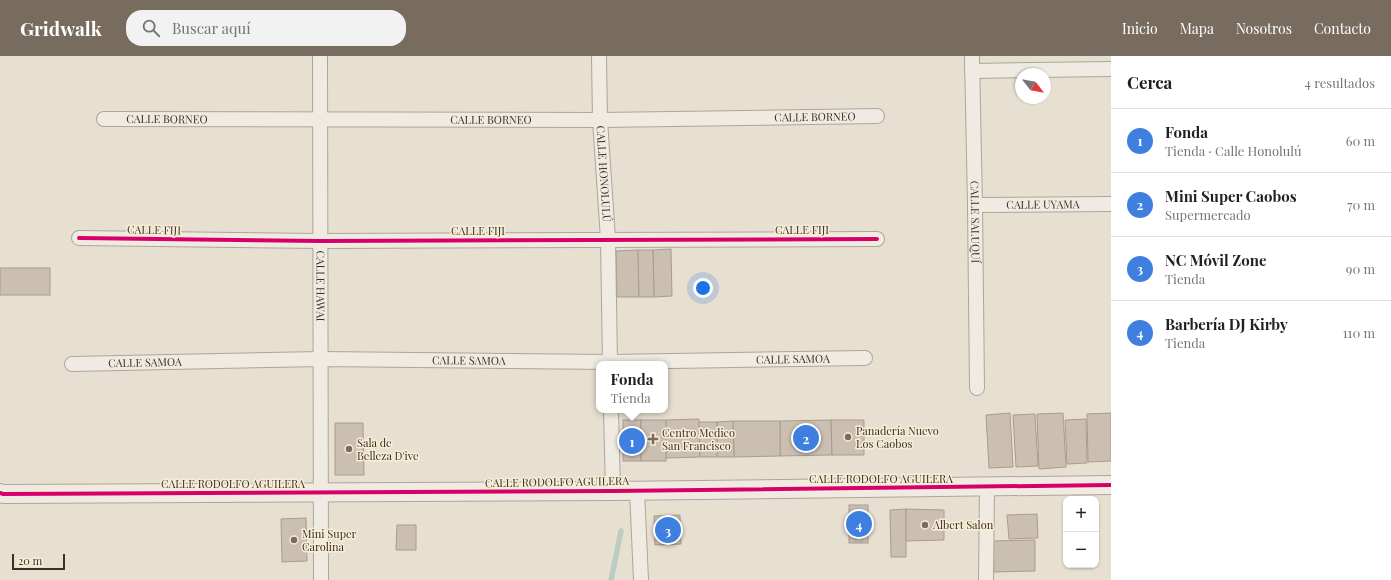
<!DOCTYPE html>
<html lang="es">
<meta charset="utf-8">
<style>
:root{--surface:#fff;--page:#f2f2f2;--text:#202124;--muted:#757577;--line:#e0e0e0;--accent:#786c5e}
body{margin:0;font-family:"Playfair Display",serif;background:var(--page);color:var(--text)}
.controls{position:absolute;right:12px;bottom:12px;display:grid;overflow:hidden;border-radius:8px;box-shadow:0 1px 3px #0004}
.controls button{width:36px;height:36px;display:grid;place-items:center;padding:0;border:0;border-bottom:1px solid var(--line);background:var(--surface);color:var(--text);font:20px sans-serif}
.compass{position:absolute;left:1015px;top:12px;width:36px;height:36px;border-radius:50%;background:var(--surface);box-shadow:0 1px 3px #0004;rotate:121deg}
.scale{position:absolute;left:12px;bottom:10px;width:53px;box-sizing:border-box;padding-left:4px;border:2px solid #3d2e20;border-top:0;font-size:11px;line-height:14px;white-space:nowrap;color:#3d2e20;-webkit-text-stroke:3px #f7eed8;paint-order:stroke}
.you{position:absolute;left:703px;top:232px;width:14px;height:14px;margin:-10px;border:3px solid #fff;border-radius:50%;background:#1a73e8;box-shadow:0 0 0 6px #1a73e833}
.badge{display:grid;place-items:center;width:26px;height:26px;border-radius:50%;background:var(--accent);color:#fff;font-size:13px;font-weight:700}
.pin{position:absolute;translate:-50% -50%;border:2px solid #fff;box-shadow:0 1px 4px #0006}
.popup{position:absolute;left:596px;top:305px;width:72px;height:52px;box-sizing:border-box;display:grid;place-content:center;border-radius:8px;background:var(--surface);filter:drop-shadow(0 1px 3px #0005);font-size:13px;white-space:nowrap;color:var(--muted)}
.popup b{font-size:15px;color:var(--text)}
.popup::after{content:'';position:absolute;left:50%;top:100%;margin-left:-8px;border:8px solid transparent;border-top-color:var(--surface)}
.list{margin:0;padding:0;list-style:none}
h2{display:flex;justify-content:space-between;align-items:center;height:52px;margin:0;padding:0 16px;font-size:17px}
h2 small{font-size:13px;font-weight:400;color:var(--muted)}
.list li{display:grid;grid-template-columns:26px 1fr auto;gap:12px;align-items:center;box-sizing:border-box;height:64px;padding:0 16px;border-top:1px solid var(--line)}
.list b{display:block;font-size:15px;white-space:nowrap}
.list p{margin:0;font-size:13px;white-space:nowrap;color:var(--muted)}
.list em{font-size:13px;font-style:normal;color:var(--muted)}
.icon{flex:none;width:22px;height:22px;fill:none;stroke:currentColor;stroke-width:2;stroke-linecap:round;stroke-linejoin:round}
.map{position:relative;flex:none;width:1111px;height:524px;overflow:hidden}
header{display:flex;align-items:center;gap:24px;box-sizing:border-box;height:56px;padding:0 20px;background:var(--accent);color:#fff}
header strong{font-size:19px}
nav{display:flex;gap:22px;margin-inline-start:auto;font-size:14px}
.search{width:280px;height:36px;background:var(--page);display:flex;align-items:center;gap:10px;box-sizing:border-box;padding:0 14px;border-radius:16px;color:var(--muted);font-size:15px}
main{display:flex}
aside{flex:1;background:var(--surface)}
.map>svg:first-child{display:block}
.lines{fill:none;stroke-linecap:round;stroke-linejoin:round}
.stream{stroke:#bcccc2;stroke-width:5.5}
.building{fill:#cbbfb2;stroke:#a89c90}
.minor-casing{stroke:#ada599;stroke-width:16}
.tertiary-casing{stroke:#ada599;stroke-width:20}
.minor{stroke:#efebe3;stroke-width:14}
.tertiary{stroke:#efebe3;stroke-width:18}
.cycleway-casing{stroke:#f7eed8;stroke-width:6}
.cycleway{stroke:#d6006c;stroke-width:4}
.poi-dot{fill:#786c5e;stroke:#f7eed8;stroke-width:1.5}
.labels{text-anchor:middle;stroke-width:3;stroke-linejoin:round;paint-order:stroke}
.street-label{font-size:11px;fill:#3d2e20;stroke:#f7eed8}
.poi-label{font-size:11px;fill:#3d2e20;stroke:#f7eed8;text-anchor:start}
</style>
<header>
<strong>Gridwalk</strong>
<div class="search"><svg class="icon" aria-label="search" viewBox="0 0 24 24"><circle cx="10" cy="10" r="6"/><path d="M15 15l6 6"/></svg>Buscar aquí</div>
<nav><a>Inicio</a><a>Mapa</a><a>Nosotros</a><a>Contacto</a></nav>
</header>
<main>
<div class="map">
<svg width="1111" height="524" viewBox="0 0 1111 524">
<rect width="100%" height="100%" fill="#e7e0d1"/>
<g class="lines">
<polyline class="stream" points="611,524 621,475"/>
</g>
<g class="building">
<polygon points="671,193 672,240 654,241 653,194"/>
<polygon points="638,194 639,241 617,241 616,195"/>
<polygon points="638,194 653,194 654,241 639,241"/>
<rect x="0" y="212" width="50" height="27"/>
<polygon points="1010,357 1013,411 989,412 986,359"/>
<polygon points="1063,357 1066,411 1039,413 1037,358"/>
<polygon points="1111,357 1111,405 1088,406 1087,358"/>
<polygon points="1035,358 1038,410 1016,411 1013,359"/>
<polygon points="699,363 700,401 666,402 666,364"/>
<polygon points="1086,363 1087,407 1067,408 1065,364"/>
<rect x="623" y="364" width="18" height="41"/>
<rect x="641" y="364" width="25" height="41"/>
<polygon points="831,364 832,399 780,400 780,365"/>
<polygon points="831,364 864,364 864,399 832,399"/>
<polygon points="733,365 780,365 780,400 734,401"/>
<polygon points="733,365 734,401 717,401 717,366"/>
<polygon points="699,366 717,366 717,401 700,401"/>
<polygon points="335,367 363,367 364,419 335,419"/>
<rect x="849" y="449" width="19" height="38"/>
<polygon points="906,453 906,501 891,501 890,454"/>
<polygon points="906,453 944,454 944,484 906,485"/>
<polygon points="1037,458 1038,482 1009,483 1007,459"/>
<polygon points="680,459 681,488 655,489 654,460"/>
<polygon points="306,462 307,505 282,506 281,463"/>
<polygon points="397,469 416,469 416,494 396,494"/>
<polygon points="1035,484 1035,515 994,516 993,485"/>
</g>
<g class="lines">
<defs>
<g id="minor">
<path id="s1" d="M320 0 321 524"/>
<path id="s2" d="M599 0 600 64 608 183 610 308"/>
<path id="s3" d="M972 0 975 149 977 332"/>
<polyline points="972,15 1111,13"/>
<path id="s4" d="M104 63 600 64 877 60"/>
<path id="s5" d="M975 149 1111 148"/>
<polyline points="79,182 321,185 877,183"/>
<path id="s6" d="M72 308 321 303 610 306 865 302"/>
<polyline points="611,354 613,435"/>
<polyline points="637,434 641,524"/>
<polyline points="986,524 987,431"/>
</g>
<polyline id="tertiary" points="0,437 3,438 613,435 1111,429"/>
</defs>
<use href="#minor" class="minor-casing"/>
<use href="#tertiary" class="tertiary-casing"/>
<use href="#minor" class="minor"/>
<use href="#tertiary" class="tertiary"/>
<defs>
<g id="cycleway">
<polyline points="79,182 321,185 877,183"/>
<polyline points="0,437 3,438 613,435 1111,429"/>
</g>
</defs>
<use href="#cycleway" class="cycleway-casing"/>
<use href="#cycleway" class="cycleway"/>
</g>
<g class="poi-dot">
<circle cx="848" cy="381" r="4"/>
<path d="M651 377h4v4h4v4h-4v4h-4v-4h-4v-4h4z"/>
<circle cx="349" cy="393" r="4"/>
<circle cx="925" cy="469" r="4"/>
<circle cx="294" cy="484" r="4"/>
</g>
<g class="labels">
<g class="street-label">
<text dy="4" stroke="none"><textPath href="#s4" startOffset="711">CALLE BORNEO</textPath></text>
<text dy="4" stroke="none"><textPath href="#s4" startOffset="63">CALLE BORNEO</textPath></text>
<text dy="4" stroke="none"><textPath href="#s4" startOffset="387">CALLE BORNEO</textPath></text>
<text dy="4" stroke="none"><textPath href="#s2" startOffset="118">CALLE HONOLULÚ</textPath></text>
<text dy="4" stroke="none"><textPath href="#s5" startOffset="68">CALLE UYAMA</textPath></text>
<text dy="4" stroke="none"><textPath href="#s3" startOffset="166">CALLE SALUQUÍ</textPath></text>
<text transform="translate(154 174) rotate(1)" y="4">CALLE FIJI</text>
<text x="802" y="178">CALLE FIJI</text>
<text x="478" y="179">CALLE FIJI</text>
<text dy="4" stroke="none"><textPath href="#s1" startOffset="230">CALLE HAWAI</textPath></text>
<text dy="4" stroke="none"><textPath href="#s6" startOffset="721">CALLE SAMOA</textPath></text>
<text dy="4" stroke="none"><textPath href="#s6" startOffset="397">CALLE SAMOA</textPath></text>
<text dy="4" stroke="none"><textPath href="#s6" startOffset="73">CALLE SAMOA</textPath></text>
<text x="881" y="427">CALLE RODOLFO AGUILERA</text>
<text transform="translate(557 426) rotate(-1)" y="4">CALLE RODOLFO AGUILERA</text>
<text x="233" y="432">CALLE RODOLFO AGUILERA</text>
</g>
<g class="poi-label">
<text x="856" y="379">Panadería Nuevo<tspan x="856" dy="13">Los Caobos</tspan></text>
<text x="662" y="381">Centro Medico<tspan x="662" dy="13">San Francisco</tspan></text>
<text x="357" y="391">Sala de<tspan x="357" dy="13">Belleza D'ive</tspan></text>
<text x="933" y="473">Albert Salon</text>
<text x="302" y="482">Mini Super<tspan x="302" dy="13">Carolina</tspan></text>
</g>
</g>
</svg>
<div class="controls">
<button>+</button>
<button>−</button>
</div>
<svg class="compass" viewBox="-18 -18 36 36"><path d="M0-13l5 13h-10z" fill="#e53935"/><path d="M0 13l5-13h-10z" fill="#757577"/></svg>
<div class="scale">20 m</div>
<div class="you"></div>
<div class="pin badge" style="left:632px;top:385px;background:#3f7fe0">1</div>
<div class="popup"><b>Fonda</b>Tienda</div>
<div class="pin badge" style="left:806px;top:382px;background:#3f7fe0">2</div>
<div class="pin badge" style="left:668px;top:474px;background:#3f7fe0">3</div>
<div class="pin badge" style="left:859px;top:468px;background:#3f7fe0">4</div>
</div>
<aside>
<h2>Cerca<small>4 resultados</small></h2>
<ul class="list">
<li><span class="badge" style="background:#3f7fe0">1</span><div><b>Fonda</b><p>Tienda · Calle Honolulú</p></div><em>60 m</em></li>
<li><span class="badge" style="background:#3f7fe0">2</span><div><b>Mini Super Caobos</b><p>Supermercado</p></div><em>70 m</em></li>
<li><span class="badge" style="background:#3f7fe0">3</span><div><b>NC Móvil Zone</b><p>Tienda</p></div><em>90 m</em></li>
<li><span class="badge" style="background:#3f7fe0">4</span><div><b>Barbería DJ Kirby</b><p>Tienda</p></div><em>110 m</em></li>
</ul>
</aside>
</main>
